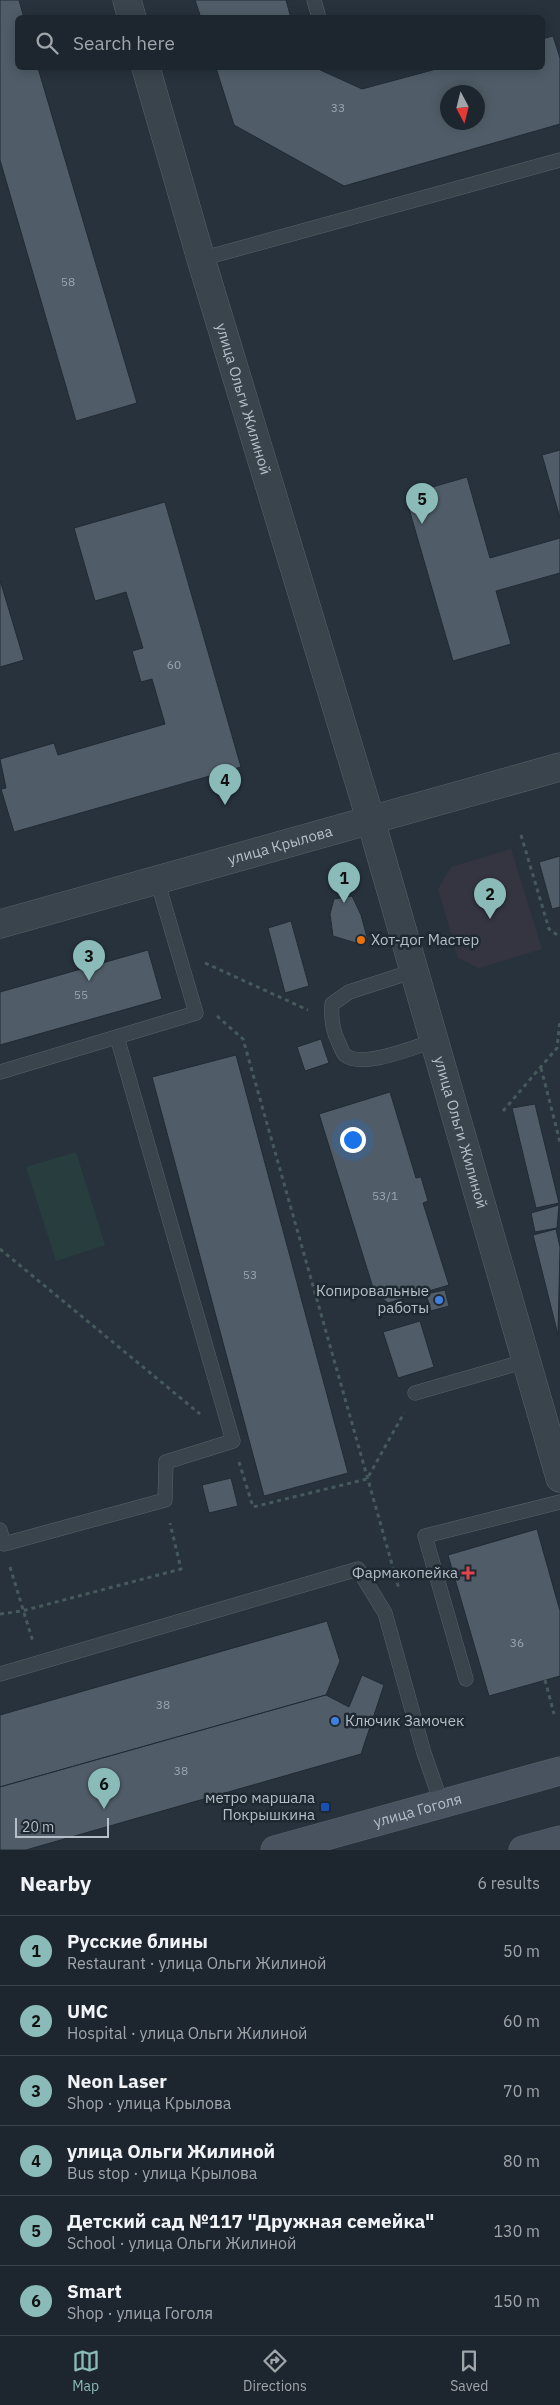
<!DOCTYPE html>
<meta charset="utf-8">
<style>
:root{--surface:#1d262e;--page:#252e36;--text:#f1f3f6;--muted:#a0a5aa;--line:#3b434a;--accent:#8bbbb9}
body{margin:0;font-family:"IBM Plex Sans",sans-serif;background:var(--page);color:var(--text)}
.compass{position:absolute;left:440px;top:85px;width:45px;height:45px;border-radius:50%;background:var(--surface);box-shadow:0 2px 12px #0003;rotate:173deg}
.scale{position:absolute;left:15px;bottom:12px;width:94px;box-sizing:border-box;padding-left:5px;border:2px solid #b6bfc8;border-top:0;font-size:14px;line-height:18px;white-space:nowrap;color:#b6bfc8;-webkit-text-stroke:4px #1f2932;paint-order:stroke}
.you{position:absolute;left:352px;top:1139px;width:18px;height:18px;margin:-12px;border:4px solid #fff;border-radius:50%;background:#1a73e8;box-shadow:0 0 0 8px #1a73e833}
.badge{display:grid;place-items:center;width:32px;height:32px;border-radius:50%;background:var(--accent);color:#111;font-size:16px;font-weight:700}
.pin{position:absolute;translate:-50% -41px;filter:drop-shadow(0 1px 2px #0008)}
.pin::after{content:'';position:absolute;top:26px;width:18px;height:15px;background:inherit;clip-path:polygon(0 0,100% 0,50% 100%)}
.list{margin:0;padding:0;list-style:none}
h2{display:flex;justify-content:space-between;align-items:center;height:65px;margin:0;padding:0 20px;font-size:21px}
h2 small{font-size:16px;font-weight:400;color:var(--muted)}
.list li{display:grid;grid-template-columns:32px 1fr auto;gap:15px;align-items:center;box-sizing:border-box;height:70px;padding:0 20px;border-top:1px solid var(--line)}
.list b{display:block;font-size:19px;white-space:nowrap}
.list p{margin:0;font-size:16px;white-space:nowrap;color:var(--muted)}
.list em{font-size:16px;font-style:normal;color:var(--muted)}
.icon{flex:none;width:28px;height:28px;fill:none;stroke:currentColor;stroke-width:2;stroke-linecap:round;stroke-linejoin:round}
.map{position:relative;flex:none;width:560px;height:1850px;overflow:hidden}
.search{position:absolute;background:var(--surface);box-shadow:0 2px 12px #0003;left:15px;right:15px;top:15px;height:55px;display:flex;align-items:center;gap:12px;box-sizing:border-box;padding:0 18px;border-radius:8px;color:var(--muted);font-size:19px}
.sheet{height:485px;background:var(--surface)}
nav{display:flex;justify-content:space-around;align-items:center;box-sizing:border-box;height:70px;border-top:1px solid var(--line);background:var(--surface);font-size:14px;color:var(--muted)}
nav a{display:grid;justify-items:center;gap:2px}
nav .on{color:var(--accent)}
.map>svg:first-child{display:block}
.medical{fill:#353542}
.green{fill:#283e3e}
.building{fill:#505d68;stroke:#212b34;fill-rule:evenodd}
.lines{fill:none;stroke-linecap:round;stroke-linejoin:round}
.service-casing{stroke:#58626b;stroke-width:15}
.minor-casing{stroke:#58626b;stroke-width:29}
.tertiary-casing{stroke:#58626b;stroke-width:29}
.secondary-casing{stroke:#58626b;stroke-width:29}
.path{stroke:#465a5b;stroke-width:3;stroke-dasharray:4 4;stroke-linecap:butt}
.service{stroke:#3a444d;stroke-width:14}
.minor{stroke:#3a444d;stroke-width:28}
.tertiary{stroke:#3a444d;stroke-width:28}
.secondary{stroke:#495360;stroke-width:28}
.food-dot{fill:#e8710a;stroke:#1f2932;stroke-width:2}
.shop-dot{fill:#3f7fe0;stroke:#1f2932;stroke-width:2}
.health-dot{fill:#e0444e;stroke:#1f2932;stroke-width:2}
.transit-dot{fill:#1a4fb4;stroke:#1f2932;stroke-width:2}
.labels{text-anchor:middle;stroke-width:5;stroke-linejoin:round;paint-order:stroke}
.number-label{font-size:12px;fill:#9ca6b0}
.street-label{font-size:15px;fill:#b6bfc8;stroke:#1f2932}
.poi-label{font-size:15px;fill:#b6bfc8;stroke:#1f2932;text-anchor:end}
</style>
<div class="map">
<svg width="560" height="1850" viewBox="0 0 560 1850">
<rect width="100%" height="100%" fill="#27323d"/>
<polygon class="medical" points="511,849 542,949 479,968 458,958 438,889 451,867"/>
<polygon class="green" points="76,1152 105,1245 56,1261 26,1167"/>
<g class="building">
<polygon points="0,0 19,0 24,18 18,18 18,68 38,68 137,403 76,421 0,160"/>
<polygon points="195,0 286,0 291,18 201,18"/>
<path d="M553 36 560 58V124L344 186 234 125 216 68H316L362 89 440 68H542V39ZM448 92H478V122H448Z"/>
<polygon points="560,450 560,518 542,455"/>
<polygon points="467,477 490,558 560,538 560,573 496,591 511,644 453,661 405,495"/>
<polygon points="165,502 241,767 14,832 1,789 6,788 0,759 54,743 58,755 165,724 152,679 141,682 132,651 143,648 126,592 95,601 74,528"/>
<polygon points="0,580 24,660 0,667"/>
<polygon points="560,856 560,907 552,909 539,862"/>
<polygon points="352,896 361,915 368,941 356,943 333,936 330,914 334,899"/>
<polygon points="291,921 309,986 285,993 268,928"/>
<polygon points="148,950 162,999 0,1045 0,992"/>
<polygon points="321,1039 329,1063 305,1071 297,1047"/>
<polygon points="236,1055 348,1473 264,1496 152,1077"/>
<polygon points="390,1092 416,1178 421,1177 428,1201 423,1203 449,1285 388,1303 374,1291 319,1114"/>
<polygon points="535,1104 559,1203 536,1208 512,1108"/>
<polygon points="559,1205 557,1228 535,1232 531,1213"/>
<polygon points="556,1229 560,1247 558,1335 533,1235"/>
<polygon points="445,1290 449,1306 431,1311 426,1294"/>
<polygon points="420,1321 434,1367 398,1378 383,1332"/>
<polygon points="231,1478 238,1506 209,1513 202,1485"/>
<polygon points="537,1529 560,1611 560,1676 489,1696 448,1555"/>
<polygon points="327,1621 340,1661 326,1695 0,1787 0,1715"/>
<polygon points="362,1675 384,1685 361,1754 26,1850 0,1850 0,1787 326,1695 349,1707"/>
</g>
<g class="lines">
<defs>
<g id="service">
<polyline points="314,0 319,18"/>
<polyline points="201,259 560,160"/>
<path d="M414 971 349 992 332 1004C331 1017 332 1029 338 1041 340 1045 342 1052 345 1055 362 1069 414 1047 434 1041"/>
<polyline points="0,1072 196,1013 157,880"/>
<polyline points="415,1393 526,1361"/>
<polyline points="0,1530 4,1544 165,1500 166,1462 233,1441 117,1037"/>
<polyline points="0,1674 358,1569 385,1613 424,1753 441,1802"/>
<polyline points="466,1679 425,1536 560,1502"/>
</g>
<g id="minor">
<polyline points="127,0 132,18"/>
<path id="s1" d="M146 68 201 259 371 821 560 1478"/>
</g>
<g id="tertiary">
<path id="s2" d="M0 924 560 767"/>
</g>
<g id="secondary">
<path id="s3" d="M275 1850 560 1771"/>
<polyline points="523,1850 560,1840"/>
</g>
</defs>
<use href="#service" class="service-casing"/>
<use href="#minor" class="minor-casing"/>
<use href="#tertiary" class="tertiary-casing"/>
<use href="#secondary" class="secondary-casing"/>
<g class="path">
<polyline points="521,835 549,929 560,937"/>
<polyline points="205,963 308,1010"/>
<polyline points="217,1016 243,1039 399,1589"/>
<polyline points="541,1068 560,1142"/>
<polyline points="503,1111 557,1048 560,1020"/>
<polyline points="0,1249 200,1414"/>
<polyline points="239,1462 253,1507 367,1479 404,1413"/>
<polyline points="10,1567 33,1642"/>
<polyline points="0,1614 22,1611 181,1569 170,1523"/>
<polyline points="545,1680 554,1714"/>
</g>
<use href="#service" class="service"/>
<use href="#minor" class="minor"/>
<use href="#tertiary" class="tertiary"/>
<use href="#secondary" class="secondary"/>
</g>
<circle class="food-dot" cx="361" cy="940" r="5"/>
<g class="shop-dot">
<circle cx="439" cy="1300" r="5"/>
<circle cx="335" cy="1721" r="5"/>
</g>
<path class="health-dot" d="M465.5 1565.5h5v5h5v5h-5v5h-5v-5h-5v-5h5z"/>
<rect class="transit-dot" x="320" y="1802" width="10" height="10" rx="2.5"/>
<g class="labels">
<g class="number-label">
<text x="338" y="112">33</text>
<text x="68" y="286">58</text>
<text x="174" y="669">60</text>
<text x="81" y="999">55</text>
<text x="385" y="1200">53/1</text>
<text x="250" y="1279">53</text>
<text x="517" y="1647">36</text>
<text x="163" y="1709">38</text>
<text x="181" y="1775">38</text>
</g>
<g class="street-label">
<text dy="5" stroke="none"><textPath href="#s1" startOffset="345">улица Ольги Жилиной</textPath></text>
<text dy="5" stroke="none"><textPath href="#s2" startOffset="291">улица Крылова</textPath></text>
<text dy="5" stroke="none"><textPath href="#s1" startOffset="1110">улица Ольги Жилиной</textPath></text>
<text dy="5" stroke="none"><textPath href="#s3" startOffset="148">улица Гоголя</textPath></text>
</g>
<g class="poi-label">
<text x="371" y="945" text-anchor="start">Хот-дог Мастер</text>
<text x="429" y="1296">Копировальные<tspan x="429" dy="17">работы</tspan></text>
<text x="458" y="1578">Фармакопейка</text>
<text x="345" y="1726" text-anchor="start">Ключик Замочек</text>
<text x="315" y="1803">метро маршала<tspan x="315" dy="17">Покрышкина</tspan></text>
</g>
</g>
</svg>
<svg class="compass" viewBox="-18 -18 36 36"><path d="M0-13l5 13h-10z" fill="#e53935"/><path d="M0 13l5-13h-10z" fill="#a0a5aa"/></svg>
<div class="scale">20 m</div>
<div class="you"></div>
<div class="pin badge" style="left:344px;top:903px">1</div>
<div class="pin badge" style="left:490px;top:919px">2</div>
<div class="pin badge" style="left:89px;top:981px">3</div>
<div class="pin badge" style="left:225px;top:805px">4</div>
<div class="pin badge" style="left:422px;top:524px">5</div>
<div class="pin badge" style="left:104px;top:1809px">6</div>
<div class="search"><svg class="icon" aria-label="search" viewBox="0 0 24 24"><circle cx="10" cy="10" r="6"/><path d="M15 15l6 6"/></svg>Search here</div>
</div>
<section class="sheet">
<h2>Nearby<small>6 results</small></h2>
<ul class="list">
<li><span class="badge">1</span><div><b>Русские блины</b><p>Restaurant · улица Ольги Жилиной</p></div><em>50 m</em></li>
<li><span class="badge">2</span><div><b>UMC</b><p>Hospital · улица Ольги Жилиной</p></div><em>60 m</em></li>
<li><span class="badge">3</span><div><b>Neon Laser</b><p>Shop · улица Крылова</p></div><em>70 m</em></li>
<li><span class="badge">4</span><div><b>улица Ольги Жилиной</b><p>Bus stop · улица Крылова</p></div><em>80 m</em></li>
<li><span class="badge">5</span><div><b>Детский сад №117 &quot;Дружная семейка&quot;</b><p>School · улица Ольги Жилиной</p></div><em>130 m</em></li>
<li><span class="badge">6</span><div><b>Smart</b><p>Shop · улица Гоголя</p></div><em>150 m</em></li>
</ul>
</section>
<nav>
<a class="on"><svg class="icon" aria-label="map" viewBox="0 0 24 24"><path d="M3 6l6-2 6 2 6-2v14l-6 2-6-2-6 2zM9 4v14M15 6v14"/></svg>Map</a>
<a><svg class="icon" aria-label="directions" viewBox="0 0 24 24"><path d="M12 3l9 9-9 9-9-9zM9 14v-3h6M13 9l2 2-2 2"/></svg>Directions</a>
<a><svg class="icon" aria-label="saved" viewBox="0 0 24 24"><path d="M7 4h10v16l-5-4-5 4z"/></svg>Saved</a>
</nav>
